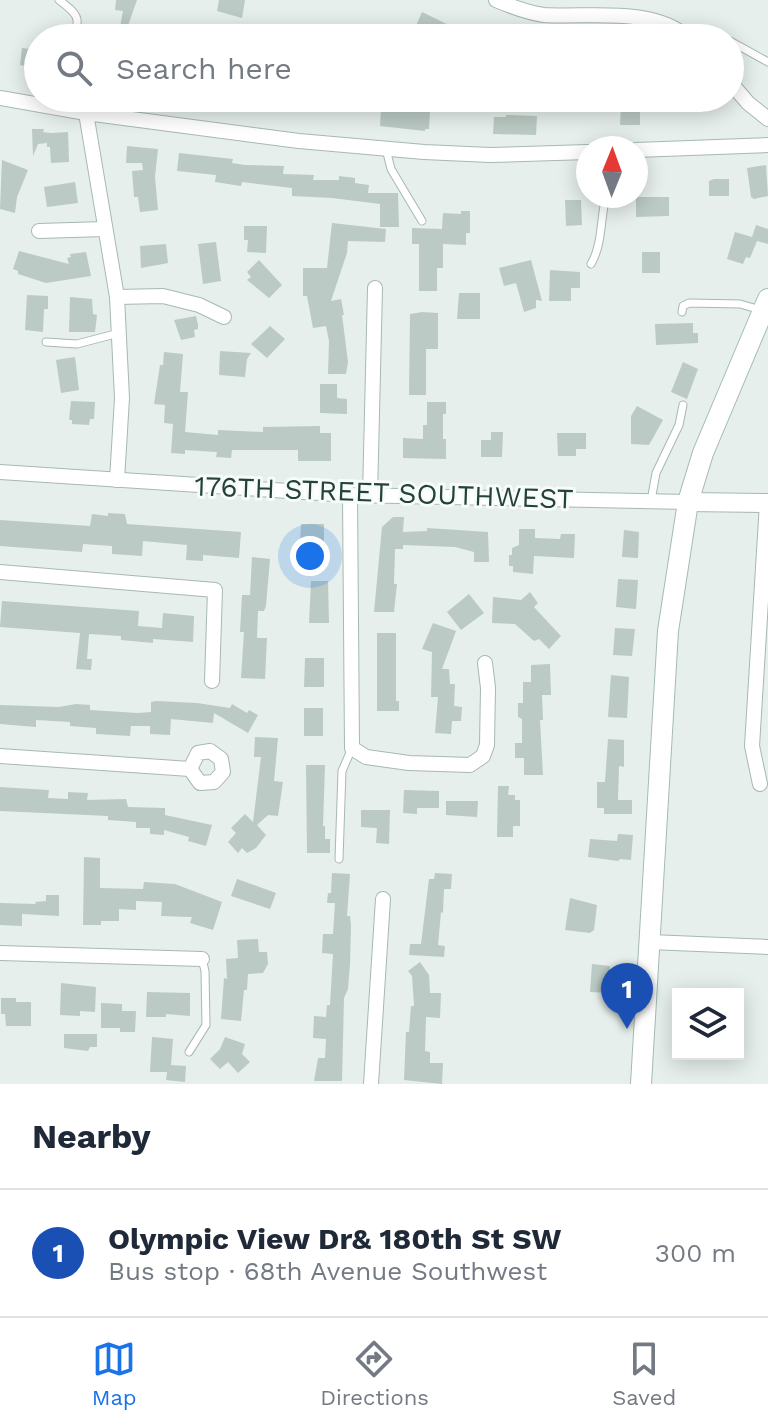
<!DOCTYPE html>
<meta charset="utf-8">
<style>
:root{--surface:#fff;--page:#f6f6f7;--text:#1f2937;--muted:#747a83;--line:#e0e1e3;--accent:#1a73e8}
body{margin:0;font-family:"Work Sans",sans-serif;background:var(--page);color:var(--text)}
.controls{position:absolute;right:24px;bottom:24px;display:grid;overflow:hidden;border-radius:0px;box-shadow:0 4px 20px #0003}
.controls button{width:72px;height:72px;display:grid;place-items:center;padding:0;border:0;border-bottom:2px solid var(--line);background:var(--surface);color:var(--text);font:40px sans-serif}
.compass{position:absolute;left:576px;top:136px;width:72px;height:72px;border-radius:50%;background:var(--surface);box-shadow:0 4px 20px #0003;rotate:1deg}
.you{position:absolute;left:310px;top:556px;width:28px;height:28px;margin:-20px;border:6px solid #fff;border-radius:50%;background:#1a73e8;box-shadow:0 0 0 12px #1a73e833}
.badge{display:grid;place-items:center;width:52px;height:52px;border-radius:50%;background:var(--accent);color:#fff;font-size:26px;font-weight:700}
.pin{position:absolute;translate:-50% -66px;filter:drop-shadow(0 2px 4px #0008)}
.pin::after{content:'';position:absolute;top:42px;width:28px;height:24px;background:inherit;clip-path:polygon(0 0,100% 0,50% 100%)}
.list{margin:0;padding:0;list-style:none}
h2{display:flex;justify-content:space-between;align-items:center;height:104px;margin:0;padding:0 32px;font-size:34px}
h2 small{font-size:26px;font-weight:400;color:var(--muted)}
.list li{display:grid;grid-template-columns:52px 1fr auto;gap:24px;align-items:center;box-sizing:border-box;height:128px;padding:0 32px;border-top:2px solid var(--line)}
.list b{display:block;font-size:30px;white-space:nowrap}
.list p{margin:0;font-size:26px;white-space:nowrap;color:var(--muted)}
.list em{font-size:26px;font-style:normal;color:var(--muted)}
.icon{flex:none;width:44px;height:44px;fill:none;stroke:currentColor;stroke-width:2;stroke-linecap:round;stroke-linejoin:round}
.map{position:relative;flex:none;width:768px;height:1084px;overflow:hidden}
.search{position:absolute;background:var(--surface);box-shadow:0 4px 20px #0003;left:24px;right:24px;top:24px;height:88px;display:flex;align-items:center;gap:20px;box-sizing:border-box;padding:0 28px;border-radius:44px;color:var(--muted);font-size:30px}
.sheet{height:232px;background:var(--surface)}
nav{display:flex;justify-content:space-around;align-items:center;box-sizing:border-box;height:112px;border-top:2px solid var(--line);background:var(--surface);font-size:22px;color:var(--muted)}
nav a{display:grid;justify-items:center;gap:4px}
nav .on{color:var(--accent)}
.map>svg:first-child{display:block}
.building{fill:#bbcac4}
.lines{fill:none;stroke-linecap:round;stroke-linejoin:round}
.service-casing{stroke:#a8b8b2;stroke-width:9}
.minor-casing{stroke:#a8b8b2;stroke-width:16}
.tertiary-casing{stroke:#a8b8b2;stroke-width:20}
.secondary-casing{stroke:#a4bbb3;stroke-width:22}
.service{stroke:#fff;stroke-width:7}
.minor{stroke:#fff;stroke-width:14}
.tertiary{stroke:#fff;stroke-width:18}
.secondary{stroke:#fff;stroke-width:20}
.labels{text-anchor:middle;stroke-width:6;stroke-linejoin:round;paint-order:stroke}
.street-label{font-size:28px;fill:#24423a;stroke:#f7fbf9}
</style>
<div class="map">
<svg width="768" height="1084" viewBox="0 0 768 1084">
<rect width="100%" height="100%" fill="#e6efeb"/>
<g class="building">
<polygon points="116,0 137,0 125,34 119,32 123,11 115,10"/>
<polygon points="219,0 245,0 242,18 217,11"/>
<polygon points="422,12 459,30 455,38 418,38 422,32 415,28"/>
<polygon points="22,48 38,50 38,70 25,69 25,66 20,65"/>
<polygon points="621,104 640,104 640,125 620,125"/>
<polygon points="390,106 427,108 427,111 430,111 429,129 425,129 425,131 380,126 381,109 390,109"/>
<polygon points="506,115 537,116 536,135 493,134 494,117 506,117"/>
<polygon points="32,129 44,129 43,132 51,133 68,132 69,162 51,163 50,147 47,147 47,143 38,144 33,156"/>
<polygon points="127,146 158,149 155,177 158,210 140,212 138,197 134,197 132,171 143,170 142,163 126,163"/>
<polygon points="179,153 233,159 232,163 245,165 284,166 283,174 314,175 313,180 339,180 339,176 355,178 355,183 369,185 368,193 398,193 399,227 380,227 380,204 332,198 292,196 292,188 242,182 241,186 215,182 216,175 177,171"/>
<polygon points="2,160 28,170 17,197 15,213 0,209"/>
<polygon points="766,165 768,196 754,199 751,197 747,168"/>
<polygon points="714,179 729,179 729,196 709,196 709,181"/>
<polygon points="75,182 78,203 47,207 44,187"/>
<polygon points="636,197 669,197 669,216 636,217"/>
<polygon points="565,200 581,200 582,225 566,226"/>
<polygon points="461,211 470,211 470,233 466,233 466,245 443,244 443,268 437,268 437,291 419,291 419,244 412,244 412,228 442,229 443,213 461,214"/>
<polygon points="332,223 386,229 385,242 348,241 347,253 331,301 341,299 344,315 342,315 348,362 346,374 328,374 329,341 326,326 313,328 307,296 303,296 303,268 327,268"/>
<polygon points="756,225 768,229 768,244 757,241 750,258 746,257 743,264 727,259 735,232 752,237"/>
<polygon points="244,226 267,226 266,253 247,252 248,240 244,240"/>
<polygon points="216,242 221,281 203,284 198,244"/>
<polygon points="166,244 168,263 141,268 140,246"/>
<polygon points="19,251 69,264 67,258 71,257 70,254 86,252 91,276 46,283 18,274 18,271 13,269"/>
<rect x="642" y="252" width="18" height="21"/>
<polygon points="259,260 282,285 269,298 247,280 251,277 247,272"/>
<polygon points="531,260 542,301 536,300 536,308 524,312 516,283 504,286 499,268"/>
<polygon points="550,270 580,272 580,288 571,288 571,301 549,301"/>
<polygon points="459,293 480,293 480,319 457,319"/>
<polygon points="27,295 48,296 48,309 44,309 43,332 25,330"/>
<polygon points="70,297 92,299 93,314 97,315 95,332 69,332"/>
<polygon points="422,312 438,313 438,349 426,349 426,395 409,395 410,314"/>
<polygon points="196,316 198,325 198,329 194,330 195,337 181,340 174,320"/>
<polygon points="693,323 693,333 698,333 698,343 656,345 655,324"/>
<polygon points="270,326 285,339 267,358 251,344"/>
<polygon points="220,351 251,353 247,359 245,377 219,375"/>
<polygon points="164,352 183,354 180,392 188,392 185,432 218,435 218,430 263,432 263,427 320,426 320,433 331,433 331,461 298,461 298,450 232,450 231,458 216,457 217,452 185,450 185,454 171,453 173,424 164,423 165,405 154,404 160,365 163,365"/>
<polygon points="75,357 79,390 61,393 56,360"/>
<polygon points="683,362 698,369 687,399 671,392"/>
<polygon points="320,384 337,384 337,398 347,399 347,414 320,413"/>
<polygon points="71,401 95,402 94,419 90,419 89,425 72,424 72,420 69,420"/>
<polygon points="427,402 446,402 446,414 443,414 443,439 446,439 446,459 403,458 403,438 423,439 423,425 427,425"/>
<polygon points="637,406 663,420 649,445 631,444 631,416"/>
<polygon points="491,432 503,432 502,457 481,457 481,440 491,440"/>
<polygon points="557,433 586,433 586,449 576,449 576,456 558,456"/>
<polygon points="108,513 125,514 127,524 241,532 239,558 203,555 203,561 186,560 187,545 143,541 142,556 112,554 112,546 83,544 82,552 0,546 0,520 90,526 92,514 108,516"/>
<polygon points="393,517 404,517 403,532 427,531 427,528 488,532 489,562 474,562 474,552 455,547 403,545 403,549 395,549 394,584 397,584 394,612 374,612 382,527"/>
<polygon points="301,524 324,524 324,541 311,541 312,567 299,567"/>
<polygon points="519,529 535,529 535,538 560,539 561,534 575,534 574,558 534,556 533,574 513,572 513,566 509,566 509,555 512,555 512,548 519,545"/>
<polygon points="624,530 639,532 638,558 622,557"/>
<polygon points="252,557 270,559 266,606 264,611 258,611 257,638 267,638 265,679 241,678 244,632 240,632 242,595 250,595"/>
<polygon points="618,579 638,580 636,609 616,607"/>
<polygon points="311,581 328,581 329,623 309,623"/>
<polygon points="530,592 538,603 534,607 561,636 549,649 539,639 534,641 515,624 492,623 493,597 521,600"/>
<polygon points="469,594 484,613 461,630 447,612"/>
<polygon points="2,601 139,611 138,626 162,628 163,613 194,616 193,642 153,639 153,643 121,640 121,636 89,634 87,659 92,659 91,670 76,669 80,633 0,627"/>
<polygon points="433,623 456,631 442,669 449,669 450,684 455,684 454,706 462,707 461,721 452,721 451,734 435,733 438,697 431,697 432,652 422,649"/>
<polygon points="615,628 635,629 632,656 613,655"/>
<polygon points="377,633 396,633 396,701 399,701 399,711 377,711"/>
<polygon points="305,658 324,658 324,687 304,687"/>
<polygon points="550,664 551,695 542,695 543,720 540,720 543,775 524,775 524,758 515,758 515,743 522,743 522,719 518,717 518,703 523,703 523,682 531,682 531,665"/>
<polygon points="611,675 629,677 627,718 608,717"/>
<polygon points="156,701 197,703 230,708 232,704 247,713 249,710 258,715 248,733 214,713 213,723 171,719 170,735 150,734 150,726 131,726 130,736 96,734 96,728 70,726 70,722 36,720 36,727 0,724 0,705 59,707 76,704 90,705 90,710 138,713 151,712 151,702"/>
<rect x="304" y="708" width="19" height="28"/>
<polygon points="255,737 278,738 274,781 283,782 278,816 268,815 257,825 266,835 256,848 247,853 242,848 238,853 228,842 236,833 231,828 245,814 253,822 261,757 254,757"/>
<polygon points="608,739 624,740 624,767 619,766 618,800 632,800 632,814 604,814 604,808 597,808 597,782 605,782"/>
<polygon points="306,765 325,765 323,826 325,826 325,839 330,839 330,853 307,853"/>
<polygon points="498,786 509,786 508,795 515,795 515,800 520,800 520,826 513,826 513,837 497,837"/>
<polygon points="0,787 49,790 48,798 68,799 68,792 88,793 87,800 126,799 128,807 165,808 165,815 212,825 206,846 188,841 189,837 164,830 164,835 150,834 150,828 136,828 136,822 108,820 108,816 0,811"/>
<polygon points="404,790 439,791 439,808 417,808 417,814 403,813"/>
<polygon points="446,801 478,801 477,817 446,815"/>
<polygon points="361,810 390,810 389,844 376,843 377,828 361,827"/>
<polygon points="618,834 633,835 631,860 620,859 618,861 588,857 590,839 617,841"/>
<polygon points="84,857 100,858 100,888 143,889 144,882 175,884 222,902 213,930 190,923 192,917 161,916 162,902 136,901 136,910 119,909 119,921 101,921 101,925 83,925"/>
<polygon points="332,873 350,874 347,916 350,916 351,925 350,964 348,989 344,998 342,1081 314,1081 318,1058 325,1058 326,1039 313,1038 314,1016 326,1017 327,1005 330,1005 333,954 322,953 323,934 333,934 335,903 327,903 328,893 331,893"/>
<polygon points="435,873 452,874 451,889 444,889 443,913 441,912 438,945 445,946 444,957 409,955 410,944 421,944 429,879 434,879"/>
<polygon points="237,879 276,893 270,909 231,896"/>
<polygon points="46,895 59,895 59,916 22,914 22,926 0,925 0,903 36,904 35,902 46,901"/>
<polygon points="570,898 597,905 594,930 590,933 565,930"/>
<polygon points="258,939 259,952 267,952 268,964 263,973 248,974 247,990 244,990 241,1021 221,1019 224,978 227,979 226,959 238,958 237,940"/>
<polygon points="420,962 429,975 430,993 441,993 440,1018 426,1017 425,1051 430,1052 430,1063 443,1063 442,1084 404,1080 406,1032 409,1032 411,1006 414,1006 412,976 408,971"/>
<polygon points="592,964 610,966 608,993 590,992"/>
<polygon points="61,983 96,987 95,1012 80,1011 80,1016 60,1015"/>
<polygon points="147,992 190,993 190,1016 166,1014 166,1017 146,1017"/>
<polygon points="1,998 16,998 16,1002 31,1002 31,1026 6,1026 5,1014 1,1014"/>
<polygon points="101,1003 122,1004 122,1011 136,1011 135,1032 120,1032 120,1028 101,1028"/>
<polygon points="64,1034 97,1034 97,1047 90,1047 88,1051 64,1048"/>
<polygon points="152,1037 173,1039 171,1065 186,1066 185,1082 166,1080 167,1072 150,1072"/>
<polygon points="225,1037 245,1044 242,1054 250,1062 238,1073 228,1062 220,1069 210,1059 220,1049"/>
</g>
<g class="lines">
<defs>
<g id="service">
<path d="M59 0C76 13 83 18 72 38"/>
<polyline points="730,41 768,62"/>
<polyline points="386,149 391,169 422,221"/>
<path d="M591 264C603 243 600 219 606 196"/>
<polyline points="682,312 683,306 689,303 740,304 761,310"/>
<polyline points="46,342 77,344 119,333"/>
<polyline points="651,501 656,473 679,425 683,405"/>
<polyline points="339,859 342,771 352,748"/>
<polyline points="189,1052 206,1025 205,971 202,959"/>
</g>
<g id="minor">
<path d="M496 0C510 6 529 13 544 15 588 18 652 6 688 38"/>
<polyline points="730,82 748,103 768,119"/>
<polyline points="0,98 86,113 299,141 424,152 490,155 588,152"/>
<polyline points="86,113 117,297 122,398 117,480"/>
<polyline points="636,150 768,145"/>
<polyline points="39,231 105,229"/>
<polyline points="117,297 163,296 199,305 224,317"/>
<polyline points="0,472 350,495 688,502"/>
<polyline points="350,495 352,748 366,757 409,763 470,765 483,756 487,745 488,688 485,663"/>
<polyline points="370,496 375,288"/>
<polyline points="0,572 215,590 212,681"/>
<polygon points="210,751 221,759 223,772 214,782 200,783 190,769 198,753"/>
<polyline points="0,756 190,769"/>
<polyline points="760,784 752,746 767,503"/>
<polyline points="650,942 768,947"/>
<polyline points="0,953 202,959"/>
<polyline points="371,1084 383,899"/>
</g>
<polyline id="tertiary" points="688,502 768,503"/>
<polyline id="secondary" points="641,1084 668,631 688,502 703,453 768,299"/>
</defs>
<use href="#service" class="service-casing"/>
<use href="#minor" class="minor-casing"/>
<use href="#tertiary" class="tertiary-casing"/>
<use href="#secondary" class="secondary-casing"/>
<use href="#service" class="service"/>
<use href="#minor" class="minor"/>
<use href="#tertiary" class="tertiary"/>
<use href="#secondary" class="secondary"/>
</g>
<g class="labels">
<g class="street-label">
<text transform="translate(384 492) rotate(2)" y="10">176TH STREET SOUTHWEST</text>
</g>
</g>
</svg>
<div class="controls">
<button><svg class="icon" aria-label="layers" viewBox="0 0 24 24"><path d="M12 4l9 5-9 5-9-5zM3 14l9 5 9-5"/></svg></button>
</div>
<svg class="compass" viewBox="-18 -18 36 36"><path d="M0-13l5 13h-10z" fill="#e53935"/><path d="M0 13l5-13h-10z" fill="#747a83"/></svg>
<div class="you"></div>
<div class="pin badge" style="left:627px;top:1029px;background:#1a4fb4">1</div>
<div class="search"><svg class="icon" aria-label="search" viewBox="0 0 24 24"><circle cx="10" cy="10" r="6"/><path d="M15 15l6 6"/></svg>Search here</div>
</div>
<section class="sheet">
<h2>Nearby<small></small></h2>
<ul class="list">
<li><span class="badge" style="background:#1a4fb4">1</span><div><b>Olympic View Dr&amp; 180th St SW</b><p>Bus stop · 68th Avenue Southwest</p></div><em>300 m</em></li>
</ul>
</section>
<nav>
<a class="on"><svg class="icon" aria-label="map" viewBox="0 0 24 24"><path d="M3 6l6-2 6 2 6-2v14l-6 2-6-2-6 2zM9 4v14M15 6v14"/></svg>Map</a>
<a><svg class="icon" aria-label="directions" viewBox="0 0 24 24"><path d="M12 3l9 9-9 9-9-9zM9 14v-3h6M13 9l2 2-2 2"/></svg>Directions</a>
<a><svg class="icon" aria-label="saved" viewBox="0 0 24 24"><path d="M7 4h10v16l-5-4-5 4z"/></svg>Saved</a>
</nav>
